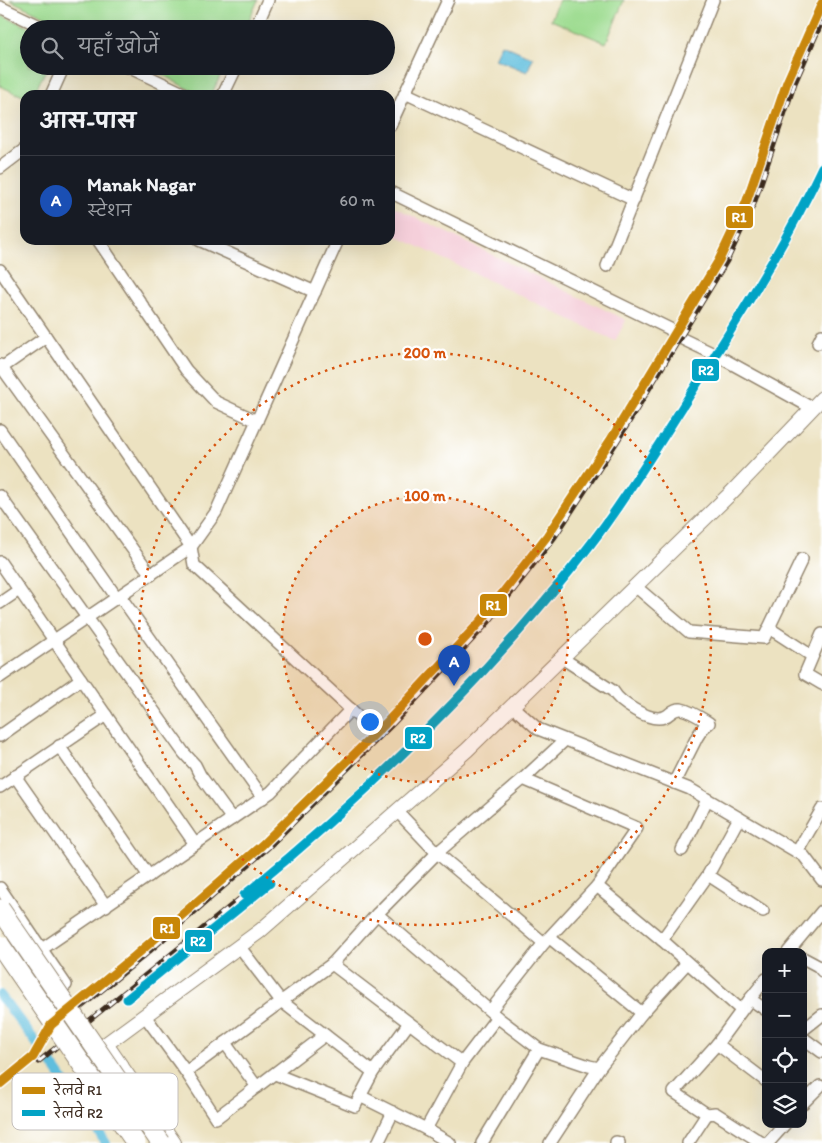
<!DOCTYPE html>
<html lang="hi">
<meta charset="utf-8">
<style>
:root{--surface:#171b24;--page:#242831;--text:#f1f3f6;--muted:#9ea1a6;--line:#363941;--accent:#db2777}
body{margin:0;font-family:Itim,"Playpen Sans Deva",sans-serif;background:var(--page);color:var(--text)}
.controls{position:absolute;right:15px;bottom:15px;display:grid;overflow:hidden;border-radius:10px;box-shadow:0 5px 20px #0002}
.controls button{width:45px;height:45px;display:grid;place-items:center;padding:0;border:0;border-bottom:1px solid var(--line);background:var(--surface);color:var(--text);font:25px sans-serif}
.you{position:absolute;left:369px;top:721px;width:18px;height:18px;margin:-12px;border:4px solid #fff;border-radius:50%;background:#1a73e8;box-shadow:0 0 0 8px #1a73e833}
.badge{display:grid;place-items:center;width:32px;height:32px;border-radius:50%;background:var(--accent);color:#fff;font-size:16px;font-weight:700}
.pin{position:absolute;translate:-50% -41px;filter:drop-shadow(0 1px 2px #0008)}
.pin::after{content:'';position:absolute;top:26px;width:18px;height:15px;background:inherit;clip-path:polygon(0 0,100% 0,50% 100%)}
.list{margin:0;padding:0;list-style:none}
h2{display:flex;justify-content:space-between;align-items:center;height:65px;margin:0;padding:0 20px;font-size:21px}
h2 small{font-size:16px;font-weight:400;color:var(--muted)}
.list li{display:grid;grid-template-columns:32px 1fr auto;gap:15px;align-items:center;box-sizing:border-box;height:90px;padding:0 20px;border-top:1px solid var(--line)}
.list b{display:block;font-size:19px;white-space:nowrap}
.list p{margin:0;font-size:16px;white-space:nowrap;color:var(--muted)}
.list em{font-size:16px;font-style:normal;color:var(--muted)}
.icon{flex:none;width:28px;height:28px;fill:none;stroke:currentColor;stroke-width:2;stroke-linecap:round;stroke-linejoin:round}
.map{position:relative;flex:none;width:822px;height:1143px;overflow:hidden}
.search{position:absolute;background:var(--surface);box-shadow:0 5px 20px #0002;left:20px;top:20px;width:375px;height:55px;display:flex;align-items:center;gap:12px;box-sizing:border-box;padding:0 18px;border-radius:28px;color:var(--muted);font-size:19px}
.panel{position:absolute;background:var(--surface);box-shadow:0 5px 20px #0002;left:20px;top:90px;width:375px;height:155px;border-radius:15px}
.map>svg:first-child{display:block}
.built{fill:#f5cfda}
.green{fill:#9ddc90;stroke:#6c8357}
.water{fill:#5fbedd;stroke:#4d747e}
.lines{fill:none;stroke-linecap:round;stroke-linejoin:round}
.canal{stroke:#5fbedd;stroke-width:10}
.minor-casing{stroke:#948670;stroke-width:14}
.tertiary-casing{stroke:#948670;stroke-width:16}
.minor{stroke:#fff;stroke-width:11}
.tertiary{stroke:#fff;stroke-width:14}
.rail-casing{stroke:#3b2a1e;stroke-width:5}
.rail{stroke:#fff;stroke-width:3;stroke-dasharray:9;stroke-linecap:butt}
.trunk-bridge-casing{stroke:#948670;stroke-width:21;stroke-linecap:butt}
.trunk-bridge{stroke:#fff;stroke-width:19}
.rail-1-casing{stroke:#fff;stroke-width:12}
.rail-2-casing{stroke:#fff;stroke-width:12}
.rail-1{stroke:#c88708;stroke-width:9}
.rail-2{stroke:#03a3c5;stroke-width:9}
.ring{fill:none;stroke:#d7540e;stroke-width:2.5;stroke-dasharray:2.5 5}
.key{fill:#fff;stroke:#c4bfbc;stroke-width:1}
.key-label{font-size:14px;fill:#3b2a1e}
.centre{fill:#d7540e;stroke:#fff;stroke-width:2.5}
.ring-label{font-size:15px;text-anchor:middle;font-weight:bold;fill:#d7540e;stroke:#fff;stroke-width:4.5;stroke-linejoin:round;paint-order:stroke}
.line-badge{stroke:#fff;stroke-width:2}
.badge-label{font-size:14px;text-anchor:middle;font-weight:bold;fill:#fff}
</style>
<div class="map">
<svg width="822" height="1143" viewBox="0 0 822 1143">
<rect width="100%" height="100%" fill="#fff"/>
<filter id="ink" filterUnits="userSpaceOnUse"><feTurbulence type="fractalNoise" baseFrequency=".02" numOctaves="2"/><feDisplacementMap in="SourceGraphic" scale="10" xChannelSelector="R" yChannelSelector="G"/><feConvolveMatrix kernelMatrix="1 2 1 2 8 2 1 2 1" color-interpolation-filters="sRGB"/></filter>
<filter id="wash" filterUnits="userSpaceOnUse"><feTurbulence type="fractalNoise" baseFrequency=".0096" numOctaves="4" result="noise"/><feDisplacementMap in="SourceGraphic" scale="20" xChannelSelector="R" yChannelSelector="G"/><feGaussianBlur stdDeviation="1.12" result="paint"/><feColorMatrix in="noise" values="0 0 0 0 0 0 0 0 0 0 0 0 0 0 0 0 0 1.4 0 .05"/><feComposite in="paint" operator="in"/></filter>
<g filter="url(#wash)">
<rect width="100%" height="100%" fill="#ece2c1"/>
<polygon class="built" points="390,205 626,320 615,341 390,233"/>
<g class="green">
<polygon points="10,0 258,0 245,29 71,29"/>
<polygon points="559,0 624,0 606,43 551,20"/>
<polygon points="0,15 34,29 29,29 29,66 48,66 33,95 25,95 25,97 0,86"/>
<polygon points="147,66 225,66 211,95 199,95"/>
</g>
<polygon class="water" points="502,44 533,58 527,72 495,59"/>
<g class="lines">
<g class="canal">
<polyline points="0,995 38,1045"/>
<polyline points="52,1064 106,1143"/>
</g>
</g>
</g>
<g filter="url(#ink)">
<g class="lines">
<defs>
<g id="minor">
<polyline points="0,7 46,29"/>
<polyline points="255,29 268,0"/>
<polyline points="126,66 187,95"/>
<polyline points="405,93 634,200"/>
<polyline points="51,95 64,66"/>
<polyline points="223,95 237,66"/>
<polyline points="390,126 448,0"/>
<polyline points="0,168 25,149"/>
<polyline points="390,192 670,329 674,335 716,355 812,408"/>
<polyline points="98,240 186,370 216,402 257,421"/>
<polyline points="199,240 315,292"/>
<polyline points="607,266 713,0"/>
<polyline points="0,270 191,547 194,565 371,728"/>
<polyline points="818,343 822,335"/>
<polyline points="0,365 151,575"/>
<polyline points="0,369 46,337"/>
<polyline points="0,430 117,598"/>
<polyline points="0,496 184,753 195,765 200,775 232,819"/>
<polyline points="0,562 195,844"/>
<polyline points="635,586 689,632 764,638 802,559"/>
<polyline points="120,596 263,798"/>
<polyline points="0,603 19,590"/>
<polyline points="769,628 812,656"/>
<polyline points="822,634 805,674 822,684"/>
<path d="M562 658 613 691C620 703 649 722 664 717 671 715 672 708 681 709 691 711 701 718 709 723L703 728 697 737 674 783"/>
<polyline points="0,677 191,547 216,512 338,240"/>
<polyline points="512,706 538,729 690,789 804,856 822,880"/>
<polyline points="0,736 81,679"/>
<polyline points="564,741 523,779 437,853 377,914 497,1017 539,1049 589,1066 599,1068 642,1013 687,963"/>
<polyline points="59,746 149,876"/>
<polyline points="15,776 106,906"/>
<polyline points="0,787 106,715"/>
<polyline points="397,811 437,853 544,943 597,886 637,828 523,779"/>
<polyline points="739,818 708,875 763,911"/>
<polyline points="682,850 707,800"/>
<polyline points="797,852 822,809"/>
<polyline points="597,886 662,940 741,1010"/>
<polyline points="0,888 66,985"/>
<polyline points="377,914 332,964 462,1063 497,1017"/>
<polyline points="550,938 642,1013"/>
<polyline points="662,940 708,875"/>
<polyline points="239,946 281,1001 373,1072 409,1023"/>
<polyline points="42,949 271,792 351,709"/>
<polyline points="788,952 822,911"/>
<polyline points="803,958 818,966 822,971"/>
<polyline points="766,979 750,999 766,1010"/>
<polyline points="750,999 717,1044 766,1081"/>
<polyline points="491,1010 544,943"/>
<polyline points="145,1016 186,1072 216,1118 325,1035"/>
<polyline points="803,1030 822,1015"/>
<polyline points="803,1038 822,1052"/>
<polyline points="225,1043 257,1087"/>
<polyline points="717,1044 674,1092 707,1114 715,1113 762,1143"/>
<polyline points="186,1072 332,964"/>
<polyline points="275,1074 355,1106 373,1072"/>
<polyline points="360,1096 426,1129 462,1063"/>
<polyline points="803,1103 820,1086"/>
<polyline points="426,1129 450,1143"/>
<polyline points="378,1143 393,1112"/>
<polyline points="482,1143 539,1049"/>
<polyline points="550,1143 599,1068"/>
<polyline points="616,1143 616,1142 619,1143"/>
<polyline points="688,1143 707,1114"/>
<polyline points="768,1143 785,1124"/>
</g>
<polyline id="tertiary" points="174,1143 106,1044 260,931 467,750 731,493 822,398"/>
</defs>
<use href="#minor" class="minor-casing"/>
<use href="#tertiary" class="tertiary-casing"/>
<use href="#minor" class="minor"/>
<use href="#tertiary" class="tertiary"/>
<defs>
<g id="rail">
<polyline points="58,1026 143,957 269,847 393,724 489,622 555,537 617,442 727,261 754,204 795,83 822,22"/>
<polyline points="38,1062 302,848 418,739 493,662 556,588 605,525 740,317 805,203 822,167"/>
</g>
</defs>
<use href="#rail" class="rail-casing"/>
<use href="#rail" class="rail"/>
<defs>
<g id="trunk-bridge">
<polyline points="0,909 161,1143"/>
<polyline points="0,945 136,1143"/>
</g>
</defs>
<use href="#trunk-bridge" class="trunk-bridge-casing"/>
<use href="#trunk-bridge" class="trunk-bridge"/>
<defs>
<polyline id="rail-1" points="0,1084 33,1057 51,1025 135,956 262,845 386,723 481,621 547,536 610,441 719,260 746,203 787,82 822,3"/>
<g id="rail-2">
<path d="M244 895C350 809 449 714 537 610 561 582 584 554 605 525 639 478 669 428 700 379 744 310 787 241 822 167"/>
<polyline points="127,999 270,883"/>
</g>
</defs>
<use href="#rail-1" class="rail-1-casing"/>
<use href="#rail-2" class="rail-2-casing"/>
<use href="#rail-1" class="rail-1"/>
<use href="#rail-2" class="rail-2"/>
</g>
</g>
<circle cx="425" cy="639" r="143" fill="#d7540e" fill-opacity=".12"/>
<g class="ring">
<circle cx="425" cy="639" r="143"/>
<circle cx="425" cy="639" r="286"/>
</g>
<rect x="12" y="1073" width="166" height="57" rx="8" class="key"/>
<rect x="22" y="1087" width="23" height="7" fill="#c88708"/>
<rect x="22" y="1110" width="23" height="6" fill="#03a3c5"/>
<g class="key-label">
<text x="54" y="1095">रेलवे R1</text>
<text x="54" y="1118">रेलवे R2</text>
</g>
<circle cx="425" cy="639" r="8" class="centre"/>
<g class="ring-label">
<text x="425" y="358">200 m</text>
<text x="425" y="501">100 m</text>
</g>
<g class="line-badge">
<rect x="725" y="205" width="29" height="24" rx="5" fill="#c88708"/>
<rect x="691" y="358" width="29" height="24" rx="5" fill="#03a3c5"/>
<rect x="479" y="593" width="29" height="24" rx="5" fill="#c88708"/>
<rect x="404" y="726" width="29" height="24" rx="5" fill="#03a3c5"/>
<rect x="152" y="916" width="29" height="24" rx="5" fill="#c88708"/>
<rect x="184" y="929" width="29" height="24" rx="5" fill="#03a3c5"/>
</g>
<g class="badge-label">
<text x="739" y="222">R1</text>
<text x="706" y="375">R2</text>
<text x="493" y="610">R1</text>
<text x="418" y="743">R2</text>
<text x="167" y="933">R1</text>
<text x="198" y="946">R2</text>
</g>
</svg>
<div class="controls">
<button>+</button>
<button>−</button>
<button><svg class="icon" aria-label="locate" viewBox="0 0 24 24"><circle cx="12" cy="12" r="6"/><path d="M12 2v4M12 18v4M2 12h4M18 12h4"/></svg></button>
<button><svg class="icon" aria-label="layers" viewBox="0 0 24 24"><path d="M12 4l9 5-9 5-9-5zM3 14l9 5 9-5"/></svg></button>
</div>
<div class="you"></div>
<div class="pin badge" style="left:454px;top:686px;background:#1a4fb4">A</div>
<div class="search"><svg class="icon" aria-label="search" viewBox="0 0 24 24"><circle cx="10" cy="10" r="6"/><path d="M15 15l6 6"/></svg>यहाँ खोजें</div>
<section class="panel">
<h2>आस-पास<small></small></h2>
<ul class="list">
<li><span class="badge" style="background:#1a4fb4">A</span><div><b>Manak Nagar</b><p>स्टेशन</p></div><em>60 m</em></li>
</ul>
</section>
</div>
